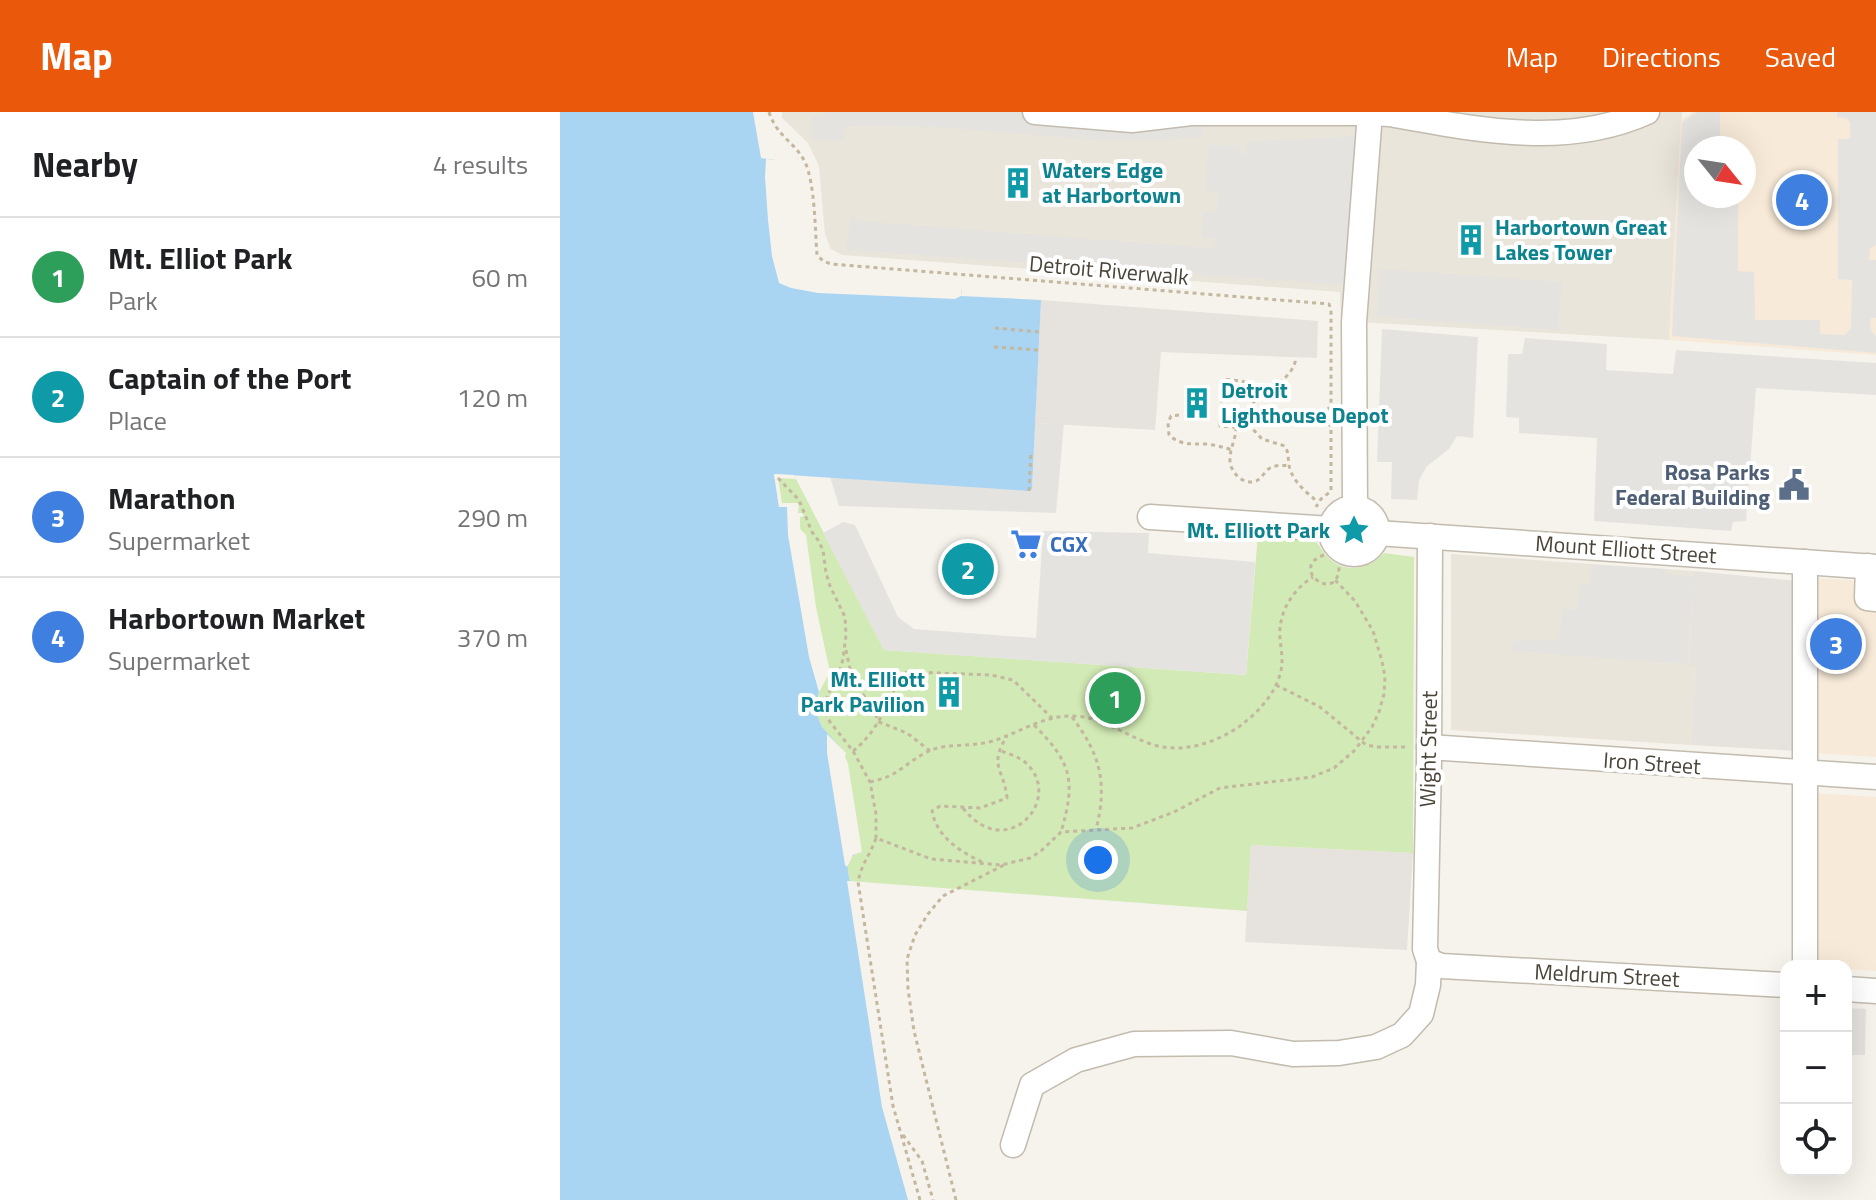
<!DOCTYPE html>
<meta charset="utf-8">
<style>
:root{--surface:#fff;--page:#f2f2f2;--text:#202124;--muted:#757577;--line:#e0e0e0;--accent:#ea580c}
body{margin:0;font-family:"Titillium Web",sans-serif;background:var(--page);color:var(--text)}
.controls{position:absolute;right:24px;bottom:24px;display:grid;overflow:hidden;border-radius:16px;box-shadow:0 8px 32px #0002}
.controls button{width:72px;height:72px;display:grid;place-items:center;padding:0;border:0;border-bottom:2px solid var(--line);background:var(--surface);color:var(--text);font:40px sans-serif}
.compass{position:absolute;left:1124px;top:24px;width:72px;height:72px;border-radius:50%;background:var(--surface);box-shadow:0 8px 32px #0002;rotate:120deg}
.you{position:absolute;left:538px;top:748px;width:28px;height:28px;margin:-20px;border:6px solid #fff;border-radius:50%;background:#1a73e8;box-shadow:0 0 0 12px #1a73e833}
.badge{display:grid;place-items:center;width:52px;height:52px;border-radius:50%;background:var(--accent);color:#fff;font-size:26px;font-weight:700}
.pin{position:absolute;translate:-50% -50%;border:4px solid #fff;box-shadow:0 2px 8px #0006}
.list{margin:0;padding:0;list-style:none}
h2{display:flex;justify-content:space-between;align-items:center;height:104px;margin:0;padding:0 32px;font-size:34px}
h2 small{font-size:26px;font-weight:400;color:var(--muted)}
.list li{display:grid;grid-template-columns:52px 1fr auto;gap:24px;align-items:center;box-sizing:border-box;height:120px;padding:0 32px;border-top:2px solid var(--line)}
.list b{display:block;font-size:30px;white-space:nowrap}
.list p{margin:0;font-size:26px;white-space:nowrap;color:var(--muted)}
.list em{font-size:26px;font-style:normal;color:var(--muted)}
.icon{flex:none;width:44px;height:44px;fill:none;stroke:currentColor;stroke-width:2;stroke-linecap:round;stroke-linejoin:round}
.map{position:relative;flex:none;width:1316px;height:1088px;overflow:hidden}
header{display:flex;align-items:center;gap:48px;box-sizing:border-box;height:112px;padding:0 40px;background:var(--accent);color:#fff}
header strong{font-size:38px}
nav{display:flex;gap:44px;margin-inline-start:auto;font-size:28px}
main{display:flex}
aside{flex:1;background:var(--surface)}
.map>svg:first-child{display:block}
.residential{fill:#eae5da}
.commercial{fill:#f7ead8;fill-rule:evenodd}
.industrial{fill:#e6e2dd}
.green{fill:#d2eab5}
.parking{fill:#e5e3e0}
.water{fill:#a9d4f2}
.pier{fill:#f6f3ec}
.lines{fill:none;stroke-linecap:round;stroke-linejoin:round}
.minor-casing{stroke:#c2bbae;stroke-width:27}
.path{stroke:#c4b79f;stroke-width:3;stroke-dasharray:4 4;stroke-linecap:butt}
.minor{stroke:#fff;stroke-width:24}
.labels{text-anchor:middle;stroke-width:8;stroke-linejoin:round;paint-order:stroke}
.culture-label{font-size:22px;font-weight:bold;fill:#0d838f;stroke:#fff;text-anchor:start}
.street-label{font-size:22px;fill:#4b4439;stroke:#fff}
.service-label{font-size:22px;font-weight:bold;fill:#4e5e75;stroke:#fff;text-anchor:end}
.shop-label{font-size:22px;font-weight:bold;fill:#366cbe;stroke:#fff;text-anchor:start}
</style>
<header>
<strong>Map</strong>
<nav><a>Map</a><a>Directions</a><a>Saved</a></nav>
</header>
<main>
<aside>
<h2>Nearby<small>4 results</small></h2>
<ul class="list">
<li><span class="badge" style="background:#2e9e5b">1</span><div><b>Mt. Elliot Park</b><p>Park</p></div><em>60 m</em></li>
<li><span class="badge" style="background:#0f9aa8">2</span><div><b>Captain of the Port</b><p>Place</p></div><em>120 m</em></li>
<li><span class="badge" style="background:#3f7fe0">3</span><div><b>Marathon</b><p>Supermarket</p></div><em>290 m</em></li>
<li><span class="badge" style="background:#3f7fe0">4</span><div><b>Harbortown Market</b><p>Supermarket</p></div><em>370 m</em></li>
</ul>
</aside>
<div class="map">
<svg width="1316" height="1088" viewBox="0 0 1316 1088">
<rect width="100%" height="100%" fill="#f6f3ec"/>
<g class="residential">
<polygon points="222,0 1122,0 1109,228 781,209 780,180 282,143 271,137 265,123 259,54 248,31 222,6"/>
<polygon points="891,442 1133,459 1129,553 1136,554 1131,633 891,618"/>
</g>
<g class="commercial">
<path d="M1133 0H1316V243L1109 228 1121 8ZM1136 36H1184V84H1136Z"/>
<polygon points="1255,466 1316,470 1316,645 1253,641"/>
<polygon points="1253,681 1316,685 1316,859 1286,857 1286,854 1252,854"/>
</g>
<g class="industrial">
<polygon points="481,188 758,209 757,246 601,240 595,318 475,311"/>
<polygon points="1133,459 1237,469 1238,639 1131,633 1136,554 1129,554"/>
<polygon points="691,733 853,741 847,838 685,830"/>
</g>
<path class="green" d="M214 362 234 363 324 538 686 563 698 422 755 428C760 434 764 443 771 448 788 462 811 456 824 441L854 445 853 741 691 733 687 799 290 769 287 755 293 743 281 637 262 615 257 603 256 592 260 576 240 414V405L219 395Z"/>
<g class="parking">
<polygon points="265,0 629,0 643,12 643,25 578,29 538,28 378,15 284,14 283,28 251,28 252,4 265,5"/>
<polygon points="1137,0 1160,0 1160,36 1136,36 1136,84 1178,84 1178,159 1194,160 1195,208 1260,208 1260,222 1285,223 1291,216 1292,168 1278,167 1278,27 1290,27 1290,11 1287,6 1277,5 1277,0 1316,0 1316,133 1310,136 1309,148 1316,148 1316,206 1312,206 1310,208 1311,219 1316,224 1316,241 1112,224 1122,10"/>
<polygon points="800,24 789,173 286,138 290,103 298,109 647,136 654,135 656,127 642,126 643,100 657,100 658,80 646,79 648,33 680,33 680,42 684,43 687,30"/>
<polygon points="820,157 1002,170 998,218 817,204"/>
<polygon points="822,217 918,225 913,326 897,324 889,337 867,354 859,368 857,388 831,387 832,350 817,350"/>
<polygon points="965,226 1047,232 1046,258 1113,262 1116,238 1316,251 1316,283 1196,276 1186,409 1173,410 1171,419 1034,409 1037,326 959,321 959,306 946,305 948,242 962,242"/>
<polygon points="475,311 504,312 496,401 279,394 270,365 469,379 472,377"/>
<polygon points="283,410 295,413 338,505 354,517 476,526 483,419 589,421 588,441 695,450 686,563 324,538 263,421"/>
<polygon points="1032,453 1106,457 1107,462 1133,464 1128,552 952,539 952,529 999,528 1002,497 1017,498 1020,473 1030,472"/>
<polygon points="1286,896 1306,897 1305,943 1286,943"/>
</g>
<path class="water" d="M0 0H193L201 46 216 48 233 164 402 178 401 184 481 188 472 377 469 379 214 362 219 394H235L234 404 240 405V417L267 564 260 576 256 592 257 603 262 615 281 636 298 741C285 747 287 757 290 769H287L322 995 348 1088H0Z"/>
<g class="pier">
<polygon points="206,47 216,48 223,70 237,161 240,163 402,174 401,184 395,187 258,181 231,176 219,171 212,144 208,108 205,65"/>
<polygon points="214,362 234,363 236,367 218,366 222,391 237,391 239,394 238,401 242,401 244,404 240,405 240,417 246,423 256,495 270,560 259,580 249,545 228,423 227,395 219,395"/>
<polygon points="267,622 286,641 285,645 288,652 302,740 293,743 287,755 285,753 267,641"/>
</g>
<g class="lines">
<defs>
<g id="minor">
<path d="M475 0 572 8 631 1H810L829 2C914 17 1005 37 1087 0"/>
<polyline points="795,396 794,210 810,1"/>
<circle cx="794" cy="419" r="23"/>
<polyline points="590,405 771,417"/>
<polyline points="817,421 1316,455"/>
<polyline points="1308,454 1307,486 1316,487"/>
<polyline points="869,635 1316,665"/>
<polyline points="869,849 881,854 1226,873"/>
<polyline points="1245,854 1245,450"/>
<polyline points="1286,877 1316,879"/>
<polyline points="453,1033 472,973 516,948 574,932 671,931 733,942 779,941 816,935 842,923 861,902 868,873 869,849 865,837 869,649 870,424"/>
</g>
</defs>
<use href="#minor" class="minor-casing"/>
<g class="path">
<path d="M209 0C217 25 235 30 245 50 255 72 255 117 257 143L263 149 271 152 769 192 771 198V295L764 299 762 304 764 310 771 314V379L761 387 756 395"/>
<polyline points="435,216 480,220"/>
<polyline points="434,235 479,238"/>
<path d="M662 280C670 281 682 280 689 285 702 294 695 313 680 315 674 316 666 314 660 314Z"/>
<path d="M662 280 663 267C678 269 691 268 703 280"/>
<path d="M692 288C709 275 731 269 736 247"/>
<polyline points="696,299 762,304"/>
<path d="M619 303 611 304 608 311 609 323C620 333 631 332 646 332 655 333 663 335 672 338"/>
<path d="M688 312 702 327 725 334C730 343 727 351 731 360 736 372 748 382 758 390"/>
<path d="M676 315C676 327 670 336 670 347 669 359 683 374 696 369 702 366 705 359 710 356 716 353 723 353 730 354"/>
<polyline points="218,366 239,388 252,420 258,428 263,438 266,461 270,474 285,505 286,523 283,547 280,558 267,585 267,603 270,610 293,639 310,670 316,702 316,726"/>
<polyline points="469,379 471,339"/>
<path d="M764 443C727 456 778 494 779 455"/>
<polyline points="286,538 292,567 312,595 319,610 347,621 370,639"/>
<polyline points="716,573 760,595 806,633 818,635 849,635"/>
<path d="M512 605C540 642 548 671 536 717"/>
<path d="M474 613C512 651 516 669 501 720"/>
<path d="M293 639C318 620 329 588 342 561L352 560 431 563 453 568 492 606"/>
<path d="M310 670C318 668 326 666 333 662 345 655 356 645 369 639 387 631 409 635 429 630 456 623 479 605 509 604 539 603 561 621 588 631 619 643 654 632 680 614 696 602 715 583 720 562 724 550 721 538 720 526 718 501 732 478 753 465"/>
<path d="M403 696C446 752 504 688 467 652 459 644 448 642 439 638"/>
<path d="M422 750C399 739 377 725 372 699L380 694 420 696 447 686C444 656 428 655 447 624"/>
<polyline points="343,1023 362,1049 373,1088"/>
<path d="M360 1088 333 994 298 770C302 750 310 744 316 726L371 747 441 753 470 746 481 739 501 720 572 716 614 700 660 676 752 665 774 656 794 639 812 615 819 600 824 582 825 565 822 549 813 519 795 489 775 468"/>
<polyline points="396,1088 354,919 348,877 347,847 355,823 368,802 383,784 444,753"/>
</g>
<use href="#minor" class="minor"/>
</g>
<defs>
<symbol id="building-bare" viewBox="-9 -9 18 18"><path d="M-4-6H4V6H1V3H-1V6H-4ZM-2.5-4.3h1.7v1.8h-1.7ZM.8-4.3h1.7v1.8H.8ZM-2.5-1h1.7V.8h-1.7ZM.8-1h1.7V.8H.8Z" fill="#0f9aa8" stroke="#fff" stroke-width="2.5" paint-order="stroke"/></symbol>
<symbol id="civic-bare" viewBox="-9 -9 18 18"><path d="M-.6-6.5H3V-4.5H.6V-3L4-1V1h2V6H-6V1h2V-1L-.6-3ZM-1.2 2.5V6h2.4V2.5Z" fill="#5c6f8a" stroke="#fff" stroke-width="2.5" paint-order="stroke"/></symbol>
<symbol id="sight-bare" viewBox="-9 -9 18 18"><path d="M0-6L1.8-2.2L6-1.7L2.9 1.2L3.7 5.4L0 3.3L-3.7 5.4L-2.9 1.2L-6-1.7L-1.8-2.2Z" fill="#0f9aa8" stroke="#fff" stroke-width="2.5" paint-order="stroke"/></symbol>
<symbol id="supermarket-bare" viewBox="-9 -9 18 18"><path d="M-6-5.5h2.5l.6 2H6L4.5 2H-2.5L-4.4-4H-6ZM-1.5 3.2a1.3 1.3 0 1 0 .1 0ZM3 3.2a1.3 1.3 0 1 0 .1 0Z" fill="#3f7fe0" stroke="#fff" stroke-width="2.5" paint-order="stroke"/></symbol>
</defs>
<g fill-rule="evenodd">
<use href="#building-bare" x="436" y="49" width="44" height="44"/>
<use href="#building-bare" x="889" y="106" width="44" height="44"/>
<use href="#building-bare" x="615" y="269" width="44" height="44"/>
<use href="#civic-bare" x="1212" y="351" width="44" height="44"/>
<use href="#sight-bare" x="772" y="396" width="44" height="44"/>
<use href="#supermarket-bare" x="444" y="410" width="44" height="44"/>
<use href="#building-bare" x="367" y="558" width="44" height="44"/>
</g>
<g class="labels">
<g class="culture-label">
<text x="482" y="66">Waters Edge<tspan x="482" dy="25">at Harbortown</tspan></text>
<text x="935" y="123">Harbortown Great<tspan x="935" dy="25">Lakes Tower</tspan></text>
<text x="661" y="286">Detroit<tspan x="661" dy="25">Lighthouse Depot</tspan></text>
<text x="770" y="426" text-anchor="end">Mt. Elliott Park</text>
<text x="365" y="575" text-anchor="end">Mt. Elliott<tspan x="365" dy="25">Park Pavilion</tspan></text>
</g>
<g class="street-label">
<text transform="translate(549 158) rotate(5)" y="8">Detroit Riverwalk</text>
<text transform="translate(1066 437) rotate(4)" y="8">Mount Elliott Street</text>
<text transform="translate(868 637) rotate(-89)" y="8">Wight Street</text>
<text transform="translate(1092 651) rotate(4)" y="8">Iron Street</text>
<text transform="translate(1047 863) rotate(3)" y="8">Meldrum Street</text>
</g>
<g class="service-label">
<text x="1210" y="368">Rosa Parks<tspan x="1210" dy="25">Federal Building</tspan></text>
</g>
<g class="shop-label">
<text x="490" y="440">CGX</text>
</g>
</g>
</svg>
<div class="controls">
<button>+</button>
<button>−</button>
<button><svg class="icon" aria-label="locate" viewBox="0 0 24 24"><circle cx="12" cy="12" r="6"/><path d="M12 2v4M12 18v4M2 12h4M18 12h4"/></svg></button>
</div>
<svg class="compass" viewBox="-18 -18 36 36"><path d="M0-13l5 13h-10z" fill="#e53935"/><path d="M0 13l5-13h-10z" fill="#757577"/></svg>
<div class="you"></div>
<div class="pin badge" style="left:555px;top:586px;background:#2e9e5b">1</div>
<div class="pin badge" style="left:408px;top:457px;background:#0f9aa8">2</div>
<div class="pin badge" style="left:1276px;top:532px;background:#3f7fe0">3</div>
<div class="pin badge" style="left:1242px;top:88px;background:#3f7fe0">4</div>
</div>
</main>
